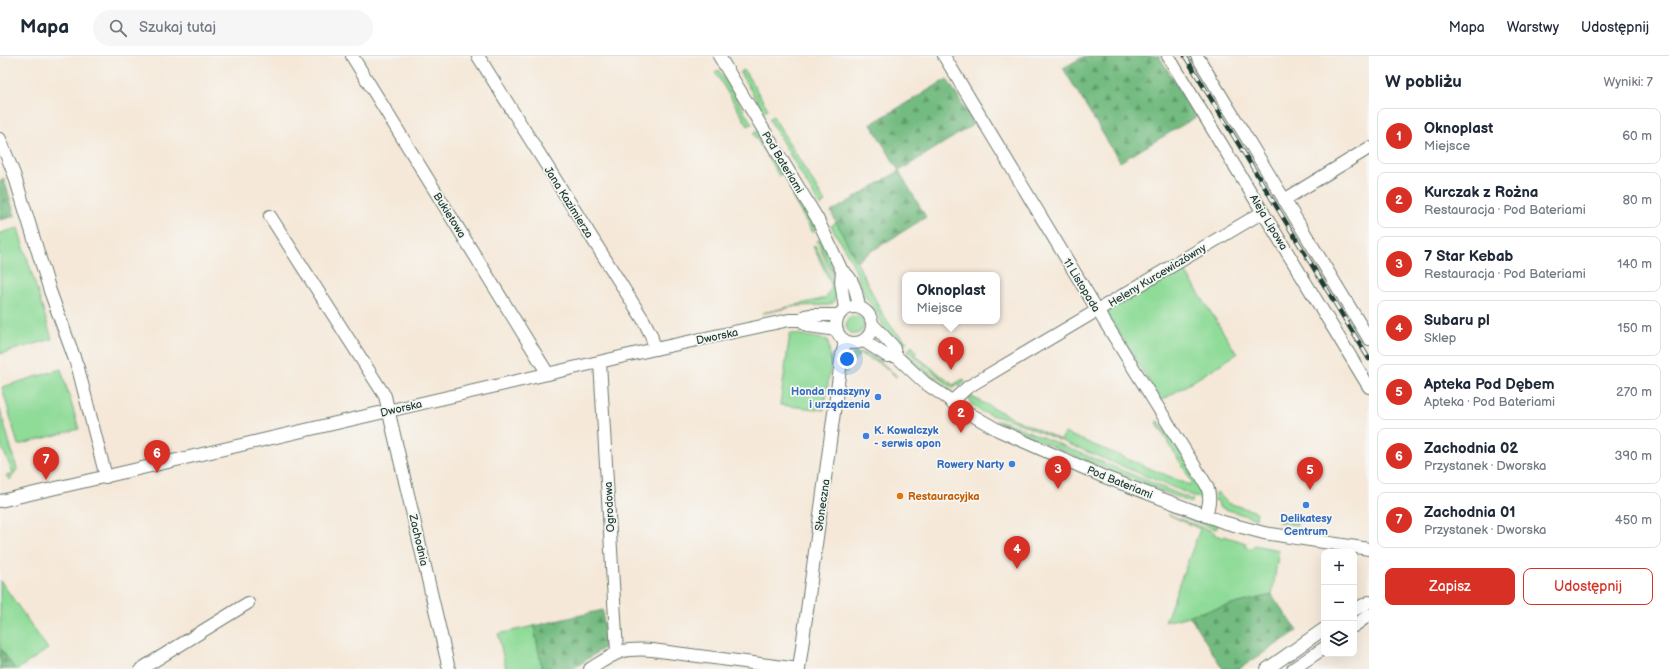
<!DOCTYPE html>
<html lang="pl">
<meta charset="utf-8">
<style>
:root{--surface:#fff;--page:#f6f6f7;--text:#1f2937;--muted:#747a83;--line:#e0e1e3;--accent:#d93025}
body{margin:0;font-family:"Balsamiq Sans",sans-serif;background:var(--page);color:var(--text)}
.controls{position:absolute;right:12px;bottom:12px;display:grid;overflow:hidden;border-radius:8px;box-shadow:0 4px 16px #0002}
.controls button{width:36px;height:36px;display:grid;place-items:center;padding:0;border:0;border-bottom:1px solid var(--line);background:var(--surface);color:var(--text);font:20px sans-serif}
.you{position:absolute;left:847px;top:303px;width:14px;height:14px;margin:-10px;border:3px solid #fff;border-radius:50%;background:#1a73e8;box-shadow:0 0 0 6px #1a73e833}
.badge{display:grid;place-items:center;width:26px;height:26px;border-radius:50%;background:var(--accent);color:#fff;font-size:13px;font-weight:700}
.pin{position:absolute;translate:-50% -33px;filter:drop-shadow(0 1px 2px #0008)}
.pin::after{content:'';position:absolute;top:21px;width:14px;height:12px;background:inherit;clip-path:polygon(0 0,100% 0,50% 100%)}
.popup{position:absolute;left:902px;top:216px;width:98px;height:52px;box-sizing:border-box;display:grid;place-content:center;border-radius:8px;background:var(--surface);filter:drop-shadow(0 1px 3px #0005);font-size:13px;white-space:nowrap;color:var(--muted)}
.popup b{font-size:15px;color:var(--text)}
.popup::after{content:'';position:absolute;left:50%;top:100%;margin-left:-8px;border:8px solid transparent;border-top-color:var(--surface)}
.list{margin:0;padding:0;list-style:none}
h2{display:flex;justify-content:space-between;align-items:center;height:52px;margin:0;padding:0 16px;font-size:17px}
h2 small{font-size:13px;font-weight:400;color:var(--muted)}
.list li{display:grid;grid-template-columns:26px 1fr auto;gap:12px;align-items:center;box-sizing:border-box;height:56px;margin:0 8px 8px;padding:0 8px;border:1px solid var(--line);border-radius:8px}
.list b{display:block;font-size:15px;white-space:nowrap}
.list p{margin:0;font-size:13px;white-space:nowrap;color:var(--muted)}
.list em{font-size:13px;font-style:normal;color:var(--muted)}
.actions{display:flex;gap:8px;padding:12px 16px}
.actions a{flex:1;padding:9px 0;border:1px solid var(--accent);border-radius:8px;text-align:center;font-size:14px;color:var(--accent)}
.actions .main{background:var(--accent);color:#fff}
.icon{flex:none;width:22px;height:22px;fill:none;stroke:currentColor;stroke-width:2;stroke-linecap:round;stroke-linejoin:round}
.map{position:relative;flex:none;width:1369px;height:613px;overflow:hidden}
header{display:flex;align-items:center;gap:24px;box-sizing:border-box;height:56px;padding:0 20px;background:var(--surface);border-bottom:1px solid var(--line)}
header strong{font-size:19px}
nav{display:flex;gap:22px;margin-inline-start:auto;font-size:14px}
.search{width:280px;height:36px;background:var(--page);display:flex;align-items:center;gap:10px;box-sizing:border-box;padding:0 14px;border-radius:22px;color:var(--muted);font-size:15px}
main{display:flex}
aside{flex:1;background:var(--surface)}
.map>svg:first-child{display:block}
.grass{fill:#8fdb98;stroke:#578c66}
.forest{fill:url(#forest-firs);stroke:#497c5a}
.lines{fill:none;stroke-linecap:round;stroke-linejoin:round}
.minor-casing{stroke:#6a796d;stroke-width:14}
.minor{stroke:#fff;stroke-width:12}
.rail-casing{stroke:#1f3d34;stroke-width:4.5}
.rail{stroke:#f6f6f2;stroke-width:3;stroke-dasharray:9;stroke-linecap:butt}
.shop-dot{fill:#3f7fe0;stroke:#f6f6f2;stroke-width:1.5}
.food-dot{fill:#e8710a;stroke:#f6f6f2;stroke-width:1.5}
.labels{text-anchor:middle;stroke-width:3.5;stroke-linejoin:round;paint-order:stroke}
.street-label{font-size:11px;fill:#1f3d34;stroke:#f6f6f2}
.shop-label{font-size:11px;font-weight:bold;fill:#366cbe;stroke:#f6f6f2;text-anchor:end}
.food-label{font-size:11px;font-weight:bold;fill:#c56008;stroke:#f6f6f2;text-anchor:start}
</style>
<header>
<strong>Mapa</strong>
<div class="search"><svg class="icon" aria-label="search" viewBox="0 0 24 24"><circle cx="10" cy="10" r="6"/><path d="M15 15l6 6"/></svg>Szukaj tutaj</div>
<nav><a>Mapa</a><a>Warstwy</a><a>Udostępnij</a></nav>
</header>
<main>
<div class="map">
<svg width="1369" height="613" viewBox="0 0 1369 613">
<defs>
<pattern id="forest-firs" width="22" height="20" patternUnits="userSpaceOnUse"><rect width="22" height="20" fill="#73bb80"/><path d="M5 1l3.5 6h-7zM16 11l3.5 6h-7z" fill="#5e996a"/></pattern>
</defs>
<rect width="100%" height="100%" fill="#f6f6f2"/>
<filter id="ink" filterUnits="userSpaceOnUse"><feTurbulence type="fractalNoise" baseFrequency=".025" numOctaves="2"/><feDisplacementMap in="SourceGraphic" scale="8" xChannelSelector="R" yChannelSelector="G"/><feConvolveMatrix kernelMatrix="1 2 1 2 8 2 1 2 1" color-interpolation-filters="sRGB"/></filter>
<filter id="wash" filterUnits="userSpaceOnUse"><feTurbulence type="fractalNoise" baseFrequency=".012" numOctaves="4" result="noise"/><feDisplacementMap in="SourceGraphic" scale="16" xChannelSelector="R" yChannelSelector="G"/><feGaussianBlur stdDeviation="0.9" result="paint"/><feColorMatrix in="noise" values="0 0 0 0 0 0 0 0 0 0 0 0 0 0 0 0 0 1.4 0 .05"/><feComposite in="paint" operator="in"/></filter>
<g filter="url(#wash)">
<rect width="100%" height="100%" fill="#f5e8d8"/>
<g class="grass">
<polygon points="719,14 752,68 748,70 715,16"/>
<polygon points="744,14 768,53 764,56 740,17"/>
<polygon points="773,60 825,146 820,150 769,63"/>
<polygon points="757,75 782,117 779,120 753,77"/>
<polygon points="795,139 798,139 816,173 813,177 792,141"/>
<polygon points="837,166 883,259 894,274 907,286 902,290 883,270 877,256 866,242 852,206 831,170"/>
<polygon points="18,172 52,283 0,298 0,177"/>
<polygon points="820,184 822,185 833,211 839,233 817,185"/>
<path d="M815 189C822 203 839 231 834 246L829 249 797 250 763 257 826 242 832 230 813 190Z"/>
<polygon points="1180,207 1237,298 1161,345 1105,254"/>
<circle cx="855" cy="269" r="9"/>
<polygon points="790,277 828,284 831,308 824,354 780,349"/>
<polygon points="912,290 917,296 914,298 953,329 963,323 965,326 959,331 957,328 952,332 908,295"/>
<path d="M862 297C875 299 887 312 897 320L896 321 883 309 860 298 848 311 847 317 843 316 844 308H849L853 298Z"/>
<path d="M906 297 952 336C941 337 908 307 906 297Z"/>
<polygon points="61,313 79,373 18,389 2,331"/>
<path d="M971 336 970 340 1017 364 1061 384 1065 377 1190 429 1192 426 1156 366 1159 365 1161 369 1187 407 1204 441 1201 440 1199 442 1196 441 1006 362C995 362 966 353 969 339L966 337Z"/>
<polygon points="0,353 17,413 10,424 6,420 13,417 0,387"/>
<polygon points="995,365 1006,366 1193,444 1191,447 1058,393"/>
<polygon points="1217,436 1228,447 1257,456 1256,463 1219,451 1218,445 1214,444 1215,438"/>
<polygon points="1172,451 1218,469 1217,472 1215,473 1169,455"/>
<polygon points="1167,458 1214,476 1214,478 1223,482 1224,480 1246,487 1245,491 1253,492 1254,489 1279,494 1272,539 1165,566 1200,473"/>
<polygon points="1279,460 1298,463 1297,469 1278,466"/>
<polygon points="0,524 48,593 18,613 15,613 0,592"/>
<polygon points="534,570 542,613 506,613 498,578"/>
</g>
<g class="forest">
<polygon points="1085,0 1159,0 1196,61 1120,106 1063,12"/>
<polygon points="947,23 974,68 899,115 926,161 856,205 831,156 899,115 871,68"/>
<polygon points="4,123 15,160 0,164 0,124"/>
<polygon points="1272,539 1297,575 1239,613 1223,613 1189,559"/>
<polygon points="603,554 605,591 573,613 542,613 534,570"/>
<polygon points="0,592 15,613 0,613"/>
</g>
</g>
<g filter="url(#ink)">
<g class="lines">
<defs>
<g id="minor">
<polyline points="352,0 548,318"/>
<polyline points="478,0 644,265 651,279 655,293"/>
<path d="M719 0 817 162 842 215C854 221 857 239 859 251"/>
<path d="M944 0 1098 255 1207 430C1211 441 1209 448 1206 460"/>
<polyline points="1168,0 1369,331"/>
<polyline points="1197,0 1369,283"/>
<polyline points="0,83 14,118 50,235 78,312 106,421"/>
<polyline points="1284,144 1369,92"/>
<polyline points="270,160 385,340 449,613"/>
<polyline points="842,215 841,226 845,253"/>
<circle cx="854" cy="269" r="18"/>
<polyline points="803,264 805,260 811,259 839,259"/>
<polyline points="803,264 805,268 809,270 837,274"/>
<polyline points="873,269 893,290 896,300 925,327 972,359 998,374 1102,420 1223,466 1264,477 1369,493"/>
<polyline points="864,285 887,300 896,300"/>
<polyline points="600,306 617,596"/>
<polyline points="951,346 968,331 1263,156"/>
<polyline points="0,445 655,293 789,264 803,264"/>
<polyline points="1354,554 1369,546"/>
<polyline points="1354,570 1369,559"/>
<polyline points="141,613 248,547"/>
<path d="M590 613C617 596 620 592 652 594L799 613"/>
<polyline points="799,613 841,305 845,285"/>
<polyline points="1267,613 1324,573"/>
<polyline points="1293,613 1324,592"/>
</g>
</defs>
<use href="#minor" class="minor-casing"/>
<use href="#minor" class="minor"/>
<defs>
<polyline id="rail" points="1185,0 1369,303"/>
</defs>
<use href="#rail" class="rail-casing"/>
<use href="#rail" class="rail"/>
</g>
</g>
<g class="shop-dot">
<circle cx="878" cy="341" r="4"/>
<circle cx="866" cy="380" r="4"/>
<circle cx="1012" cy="408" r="4"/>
<circle cx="1306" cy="449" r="4"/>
</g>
<circle class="food-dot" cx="900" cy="440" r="4"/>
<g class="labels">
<g class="street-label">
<text transform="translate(783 106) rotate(59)" y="4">Pod Bateriami</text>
<text transform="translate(569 146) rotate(58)" y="4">Jana Kazimierza</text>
<text transform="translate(450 159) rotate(58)" y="4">Bukietowa</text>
<text transform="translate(1269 166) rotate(59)" y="4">Aleja Lipowa</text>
<text transform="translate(1157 219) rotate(-31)" y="4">Heleny Kurcewiczówny</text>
<text transform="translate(1082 229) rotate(59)" y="4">11 Listopada</text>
<text transform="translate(717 280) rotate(-12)" y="4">Dworska</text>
<text transform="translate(401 352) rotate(-13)" y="4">Dworska</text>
<text transform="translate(1120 426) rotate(22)" y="4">Pod Bateriami</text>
<text transform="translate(822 449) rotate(-82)" y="4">Słoneczna</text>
<text transform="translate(609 451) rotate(-93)" y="4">Ogrodowa</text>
<text transform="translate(419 484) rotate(77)" y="4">Zachodnia</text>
</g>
<g class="shop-label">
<text x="870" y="339">Honda maszyny<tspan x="870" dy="13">i urządzenia</tspan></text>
<text x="874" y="378" text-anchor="start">K. Kowalczyk<tspan x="874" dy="13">- serwis opon</tspan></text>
<text x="1004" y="412">Rowery Narty</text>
<text x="1306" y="466" text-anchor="middle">Delikatesy<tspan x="1306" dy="13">Centrum</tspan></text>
</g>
<g class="food-label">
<text x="908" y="444">Restauracyjka</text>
</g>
</g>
</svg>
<div class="controls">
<button>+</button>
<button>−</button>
<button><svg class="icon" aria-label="layers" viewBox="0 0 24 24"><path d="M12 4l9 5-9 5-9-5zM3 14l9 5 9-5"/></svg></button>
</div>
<div class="you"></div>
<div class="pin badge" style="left:951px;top:314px">1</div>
<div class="popup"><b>Oknoplast</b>Miejsce</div>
<div class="pin badge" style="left:961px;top:377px">2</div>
<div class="pin badge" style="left:1058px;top:433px">3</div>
<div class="pin badge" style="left:1017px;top:513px">4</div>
<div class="pin badge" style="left:1310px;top:434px">5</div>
<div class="pin badge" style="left:157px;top:417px">6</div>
<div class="pin badge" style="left:46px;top:424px">7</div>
</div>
<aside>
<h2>W pobliżu<small>Wyniki: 7</small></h2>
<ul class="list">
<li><span class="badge">1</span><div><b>Oknoplast</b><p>Miejsce</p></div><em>60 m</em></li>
<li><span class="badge">2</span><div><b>Kurczak z Rożna</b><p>Restauracja · Pod Bateriami</p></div><em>80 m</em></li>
<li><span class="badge">3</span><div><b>7 Star Kebab</b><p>Restauracja · Pod Bateriami</p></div><em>140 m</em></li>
<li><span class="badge">4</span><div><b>Subaru pl</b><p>Sklep</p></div><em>150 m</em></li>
<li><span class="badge">5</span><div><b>Apteka Pod Dębem</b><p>Apteka · Pod Bateriami</p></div><em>270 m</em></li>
<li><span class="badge">6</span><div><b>Zachodnia 02</b><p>Przystanek · Dworska</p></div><em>390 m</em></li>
<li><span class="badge">7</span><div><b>Zachodnia 01</b><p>Przystanek · Dworska</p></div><em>450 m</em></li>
</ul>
<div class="actions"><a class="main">Zapisz</a><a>Udostępnij</a></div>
</aside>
</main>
